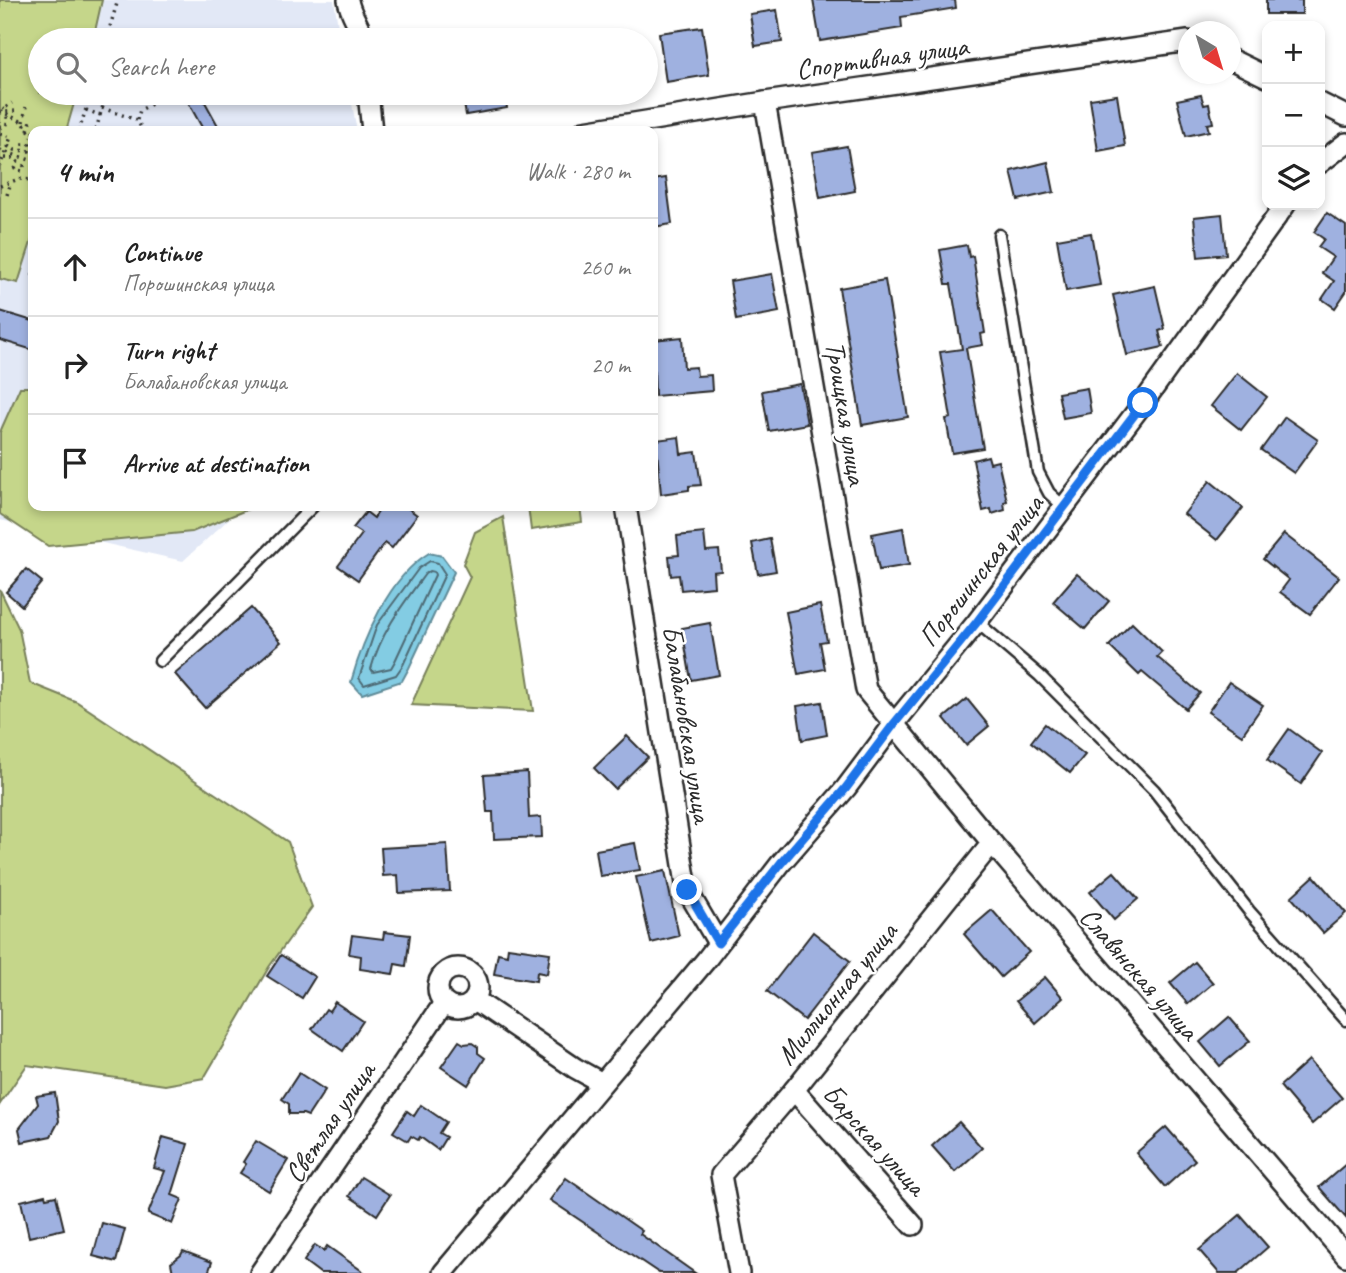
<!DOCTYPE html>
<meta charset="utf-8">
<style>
:root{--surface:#fff;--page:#f2f2f2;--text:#222;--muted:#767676;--line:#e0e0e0}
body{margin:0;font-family:Caveat,sans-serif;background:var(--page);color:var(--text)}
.controls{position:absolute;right:21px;top:21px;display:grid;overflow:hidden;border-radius:14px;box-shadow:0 4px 10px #0003}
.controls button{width:63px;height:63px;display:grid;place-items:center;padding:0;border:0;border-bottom:2px solid var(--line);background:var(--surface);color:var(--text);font:35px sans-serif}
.compass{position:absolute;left:1178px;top:21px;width:63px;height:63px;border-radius:50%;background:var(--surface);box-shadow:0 4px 10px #0003;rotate:142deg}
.stop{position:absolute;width:21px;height:21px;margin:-16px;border:5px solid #1a73e8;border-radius:50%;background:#fff}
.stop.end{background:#1a73e8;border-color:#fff;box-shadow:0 2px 7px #0008}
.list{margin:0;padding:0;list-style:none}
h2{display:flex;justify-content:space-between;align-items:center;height:91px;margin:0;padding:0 28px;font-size:30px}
h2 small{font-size:23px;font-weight:400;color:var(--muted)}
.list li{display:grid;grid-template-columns:46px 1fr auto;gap:21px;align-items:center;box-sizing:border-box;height:98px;padding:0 28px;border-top:2px solid var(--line)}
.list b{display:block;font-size:26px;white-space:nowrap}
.list p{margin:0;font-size:23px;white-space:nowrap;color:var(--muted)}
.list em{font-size:23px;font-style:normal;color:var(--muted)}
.icon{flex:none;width:38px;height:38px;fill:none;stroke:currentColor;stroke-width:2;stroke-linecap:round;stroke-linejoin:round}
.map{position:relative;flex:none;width:1346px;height:1273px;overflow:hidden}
.search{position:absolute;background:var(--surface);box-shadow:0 4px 10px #0003;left:28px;top:28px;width:630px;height:77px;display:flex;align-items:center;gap:18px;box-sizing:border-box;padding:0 24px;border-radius:38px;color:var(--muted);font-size:26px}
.panel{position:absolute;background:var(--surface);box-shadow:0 4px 10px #0003;left:28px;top:126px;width:630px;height:385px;border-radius:14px}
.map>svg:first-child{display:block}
.built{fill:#e2e8f6}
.green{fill:#c5d68a;stroke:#78805a;stroke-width:2}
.water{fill:#83cce3;stroke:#608c99;stroke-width:2}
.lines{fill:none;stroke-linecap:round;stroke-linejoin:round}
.shore{stroke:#4e6b75;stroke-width:2}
.building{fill:#9fb1e0;stroke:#2b2b2b;stroke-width:2}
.service-casing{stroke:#2b2b2b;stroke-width:15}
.minor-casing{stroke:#2b2b2b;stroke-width:24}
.path{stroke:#2b2b2b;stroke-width:3.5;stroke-dasharray:2 5;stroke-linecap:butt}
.service{stroke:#fff;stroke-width:10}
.minor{stroke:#fff;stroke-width:19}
.route{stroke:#1a73e8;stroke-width:9}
.labels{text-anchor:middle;stroke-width:5;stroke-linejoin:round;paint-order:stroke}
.street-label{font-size:28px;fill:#2b2b2b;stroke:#fff}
</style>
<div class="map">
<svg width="1346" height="1273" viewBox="0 0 1346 1273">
<rect width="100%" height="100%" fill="#fff"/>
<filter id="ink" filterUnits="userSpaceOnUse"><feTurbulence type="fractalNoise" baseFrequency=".0143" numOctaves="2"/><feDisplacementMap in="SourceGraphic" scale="14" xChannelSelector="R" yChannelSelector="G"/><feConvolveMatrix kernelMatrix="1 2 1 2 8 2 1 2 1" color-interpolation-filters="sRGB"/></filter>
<g filter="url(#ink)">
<polygon class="built" points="0,0 334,0 340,40 40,40 40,93 350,93 357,131 33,131 33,506 243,506 183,561 0,520"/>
<g class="green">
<polygon points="0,0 102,0 93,40 40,40 40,93 77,93 66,131 33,131 33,236 18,283 0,279"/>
<polygon points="20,387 33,387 33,506 256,506 192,532 48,546 0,514 0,432"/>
<polygon points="528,506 580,506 582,522 531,530"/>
<polygon points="503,517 533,711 411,705 470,577 463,564 475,532"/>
<polygon points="0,590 19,629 30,683 77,702 288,842 312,907 269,967 204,1078 165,1085 27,1065 0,1104"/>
</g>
<path class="water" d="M429 553 442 556 454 572 409 668 402 681 362 694 351 682C363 639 389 577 429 553Z"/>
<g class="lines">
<g class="shore">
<polygon points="430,561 438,563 445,574 403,665 396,675 364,685 359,678 377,625 419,568"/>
<path d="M430 571 434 572 435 575 395 661 391 668 373 672 371 669C381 632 403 604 425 574Z"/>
</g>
</g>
<g class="building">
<polygon points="813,0 955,0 956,8 901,17 902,28 820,41"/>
<rect x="1266" y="0" width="36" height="14"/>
<polygon points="777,10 782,42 755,46 750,14"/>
<polygon points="702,27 709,75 666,82 659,33"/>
<polygon points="183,93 200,93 221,131 204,131"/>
<polygon points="462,93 505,93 507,108 466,115"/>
<polygon points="1117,95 1125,146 1098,151 1090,99"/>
<polygon points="1201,95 1204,105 1209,104 1213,123 1207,124 1209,131 1186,136 1177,100"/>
<polygon points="847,146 855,191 820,198 812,152"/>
<polygon points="1048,162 1054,192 1018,200 1011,171"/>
<polygon points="666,178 672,224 653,227 653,180"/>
<polygon points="1327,213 1346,226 1346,292 1335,308 1322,299 1334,281 1322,273 1333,257 1318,247 1324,239 1314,232"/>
<polygon points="1222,214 1226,254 1198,257 1194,217"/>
<polygon points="1091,233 1100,285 1066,291 1057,239"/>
<polygon points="967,245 969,257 973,256 985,333 981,334 983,345 966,348 983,448 952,453 946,419 951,418 940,352 962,349 951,284 946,284 940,250"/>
<polygon points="772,274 779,312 736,320 730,281"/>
<polygon points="885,280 908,417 862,425 839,288"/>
<polygon points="1155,286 1165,329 1159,331 1163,347 1127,355 1113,295"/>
<polygon points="0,311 33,321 33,350 0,340"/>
<polygon points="682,337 684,368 696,367 697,376 711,375 712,391 655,396 653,340"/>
<polygon points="1237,373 1267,397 1241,430 1211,406"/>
<polygon points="800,384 807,424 769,431 762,391"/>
<polygon points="1087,388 1091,413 1063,418 1058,393"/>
<polygon points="1285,417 1318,440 1294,473 1261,450"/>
<polygon points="679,437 681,454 696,452 701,485 689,486 689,490 661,494 656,440"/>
<polygon points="988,456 990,463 998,461 1007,501 1004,502 1005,510 992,514 991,509 983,511 973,460"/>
<polygon points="1210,481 1243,508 1217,540 1184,514"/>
<polygon points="382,506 405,506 417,515 392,548 385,543 358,580 338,566 362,534 353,528 366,512 374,518"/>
<polygon points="903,528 909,565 879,570 872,534"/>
<polygon points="704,533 706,551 719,550 721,571 713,572 714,587 681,590 679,575 671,576 669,556 679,555 677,536"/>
<polygon points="1284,534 1339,577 1310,614 1280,592 1289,580 1263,559"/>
<polygon points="770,539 776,571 758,574 752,543"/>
<polygon points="26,569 42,582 22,606 6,592"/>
<polygon points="1077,574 1109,601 1085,629 1053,602"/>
<polygon points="820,605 827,641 820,642 825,669 798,674 786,612"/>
<polygon points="251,608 281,642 205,708 175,674"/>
<polygon points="710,623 719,675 691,680 682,628"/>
<polygon points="1132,623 1162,652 1157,657 1200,693 1186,709 1142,672 1139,675 1109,646"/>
<polygon points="1229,682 1263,705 1242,735 1208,712"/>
<polygon points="967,699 989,726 966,745 944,718"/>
<polygon points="822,702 827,735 802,740 797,706"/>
<polygon points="1045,724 1085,755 1070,773 1031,742"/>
<polygon points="1289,729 1322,753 1301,784 1267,760"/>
<polygon points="627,736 648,757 615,789 594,768"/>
<polygon points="527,772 529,818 541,817 542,837 494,839 493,812 487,812 484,775"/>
<polygon points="635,843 640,870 600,876 596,850"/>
<polygon points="447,844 450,891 399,893 398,875 383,876 381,848"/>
<polygon points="665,871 679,936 651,943 636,877"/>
<polygon points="1114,872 1138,899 1114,920 1090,892"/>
<polygon points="1314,876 1346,913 1323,933 1291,897"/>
<polygon points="992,910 1029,952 1001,977 964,934"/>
<polygon points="384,932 410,935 406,966 395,964 393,974 360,969 361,956 349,954 352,935 383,939"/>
<polygon points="813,932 850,961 804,1020 767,991"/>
<polygon points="508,947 550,953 547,974 537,972 536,981 494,974 498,953 507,955"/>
<polygon points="281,955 315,977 302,998 267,976"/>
<polygon points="1195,962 1213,983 1188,1004 1170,983"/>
<polygon points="1045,977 1063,998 1035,1023 1016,1001"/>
<polygon points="335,1002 363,1021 343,1051 312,1029 326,1009 329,1011"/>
<polygon points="1229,1017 1250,1041 1220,1066 1200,1042"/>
<polygon points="459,1041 464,1044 472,1043 478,1047 478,1053 485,1058 468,1085 441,1067"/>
<polygon points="1309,1060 1342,1098 1312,1124 1280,1086"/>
<polygon points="299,1073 325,1090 308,1116 303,1114 289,1114 289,1104 282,1099"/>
<polygon points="55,1093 59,1121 51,1136 22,1142 19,1129 38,1104 36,1096"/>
<polygon points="421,1105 446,1122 439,1133 446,1137 438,1150 420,1137 418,1140 411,1136 408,1141 393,1132 407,1111 414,1116"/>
<polygon points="959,1122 982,1148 955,1172 932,1146"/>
<polygon points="1166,1127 1195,1160 1165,1187 1136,1153"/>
<polygon points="163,1137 188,1144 172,1195 182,1199 172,1224 148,1214 165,1171 154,1168"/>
<polygon points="256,1141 288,1160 269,1191 240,1173 246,1164 243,1162"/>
<polygon points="1346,1164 1346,1218 1319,1187"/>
<polygon points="361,1177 390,1195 377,1215 349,1196"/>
<polygon points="566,1178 642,1231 640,1234 695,1273 659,1273 550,1200"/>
<polygon points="45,1195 46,1198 56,1196 64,1229 29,1237 21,1201"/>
<polygon points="1240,1215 1268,1247 1238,1273 1219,1273 1199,1250"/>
<polygon points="102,1223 125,1229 116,1262 93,1256"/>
<polygon points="315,1245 324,1251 327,1246 365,1273 320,1273 304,1261"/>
<polygon points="183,1251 212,1262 208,1273 173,1273 171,1263 181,1255"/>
</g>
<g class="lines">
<defs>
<g id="service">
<polyline points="999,235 1038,472 1049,493 1064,507"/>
<polyline points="977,622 1039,675 1154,790 1249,911 1346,1020"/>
<polyline points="160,661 313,506"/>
</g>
<g id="minor">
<path d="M348 0C350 15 361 26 363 40"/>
<polyline points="1230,59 1267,77"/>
<polyline points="368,93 372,131"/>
<polyline points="765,102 866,690 992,843 1346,1256"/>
<polyline points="1320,103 1346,116"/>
<polyline points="584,131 765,102 1188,41"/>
<polyline points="1320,163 1346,143"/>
<polyline points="626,506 687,890 718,943"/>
<circle cx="458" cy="988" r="20"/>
<polyline points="475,1000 575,1068 602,1083"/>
<polyline points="794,1090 913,1225"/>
<polyline points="260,1273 444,1003"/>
<polyline points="443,1273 706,960 781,863 846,788 894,724 977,622 1143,403 1285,205"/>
<polyline points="739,1273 721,1175 794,1090 992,843"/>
</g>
</defs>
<use href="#service" class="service-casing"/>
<use href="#minor" class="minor-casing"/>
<g class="path">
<polyline points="106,40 118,0"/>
<polyline points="102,108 137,120 143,131"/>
<polyline points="4,110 2,108 5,108 12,103"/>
<polyline points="86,110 100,115 96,131"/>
<polyline points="0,111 23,122 33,138"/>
<polyline points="100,115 107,93"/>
<polyline points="137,120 140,110 173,93"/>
<polyline points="23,122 26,107"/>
<polyline points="0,127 6,126 8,122 6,112 15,111"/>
<polyline points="28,130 32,118"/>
<polyline points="79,131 91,93"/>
<polyline points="0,134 11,137 0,166"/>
<polyline points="8,146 15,150 29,151 30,144 22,144 22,150"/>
<polyline points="0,150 33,161"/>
<polyline points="4,158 12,158 24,166 22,171 15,169 18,162"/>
<polyline points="0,186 19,179 33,180"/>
<polyline points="7,195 11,182"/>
<polyline points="33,276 33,274"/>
</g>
<use href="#service" class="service"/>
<use href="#minor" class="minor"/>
</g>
</g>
<g class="lines" filter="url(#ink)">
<polyline class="route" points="687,890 718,943 781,863 846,788 894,724 977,622 1143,403"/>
</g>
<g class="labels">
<g class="street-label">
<text transform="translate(882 57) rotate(-8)" y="10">Спортивная улица</text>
<text transform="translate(847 413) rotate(81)" y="10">Троицкая улица</text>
<text transform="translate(980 570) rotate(-52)" y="10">Порошинская улица</text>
<text transform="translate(688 724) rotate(81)" y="10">Балабановская улица</text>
<text transform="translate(1140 973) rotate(49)" y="10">Славянская улица</text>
<text transform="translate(836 993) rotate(-51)" y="10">Миллионная улица</text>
<text transform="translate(329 1122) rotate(-56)" y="10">Светлая улица</text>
<text transform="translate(875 1139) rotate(48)" y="10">Барская улица</text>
</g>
</g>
</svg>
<div class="controls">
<button>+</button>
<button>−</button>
<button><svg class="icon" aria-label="layers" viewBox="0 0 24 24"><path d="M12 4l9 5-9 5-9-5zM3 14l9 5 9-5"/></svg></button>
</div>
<svg class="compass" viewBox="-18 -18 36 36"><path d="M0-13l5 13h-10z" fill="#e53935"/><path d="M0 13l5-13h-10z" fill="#767676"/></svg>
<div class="stop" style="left:1143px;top:403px"></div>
<div class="stop end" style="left:687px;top:890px"></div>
<div class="search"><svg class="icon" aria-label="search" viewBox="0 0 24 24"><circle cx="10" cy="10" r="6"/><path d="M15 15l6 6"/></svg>Search here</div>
<section class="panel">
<h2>4 min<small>Walk · 280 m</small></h2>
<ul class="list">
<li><svg class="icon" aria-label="ahead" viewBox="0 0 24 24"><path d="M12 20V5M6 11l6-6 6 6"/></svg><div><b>Continue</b><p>Порошинская улица</p></div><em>260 m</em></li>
<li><svg class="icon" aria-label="right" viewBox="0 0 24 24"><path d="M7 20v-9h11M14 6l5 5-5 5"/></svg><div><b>Turn right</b><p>Балабановская улица</p></div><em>20 m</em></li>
<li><svg class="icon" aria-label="arrive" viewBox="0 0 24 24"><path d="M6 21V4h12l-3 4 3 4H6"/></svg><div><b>Arrive at destination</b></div></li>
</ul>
</section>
</div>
